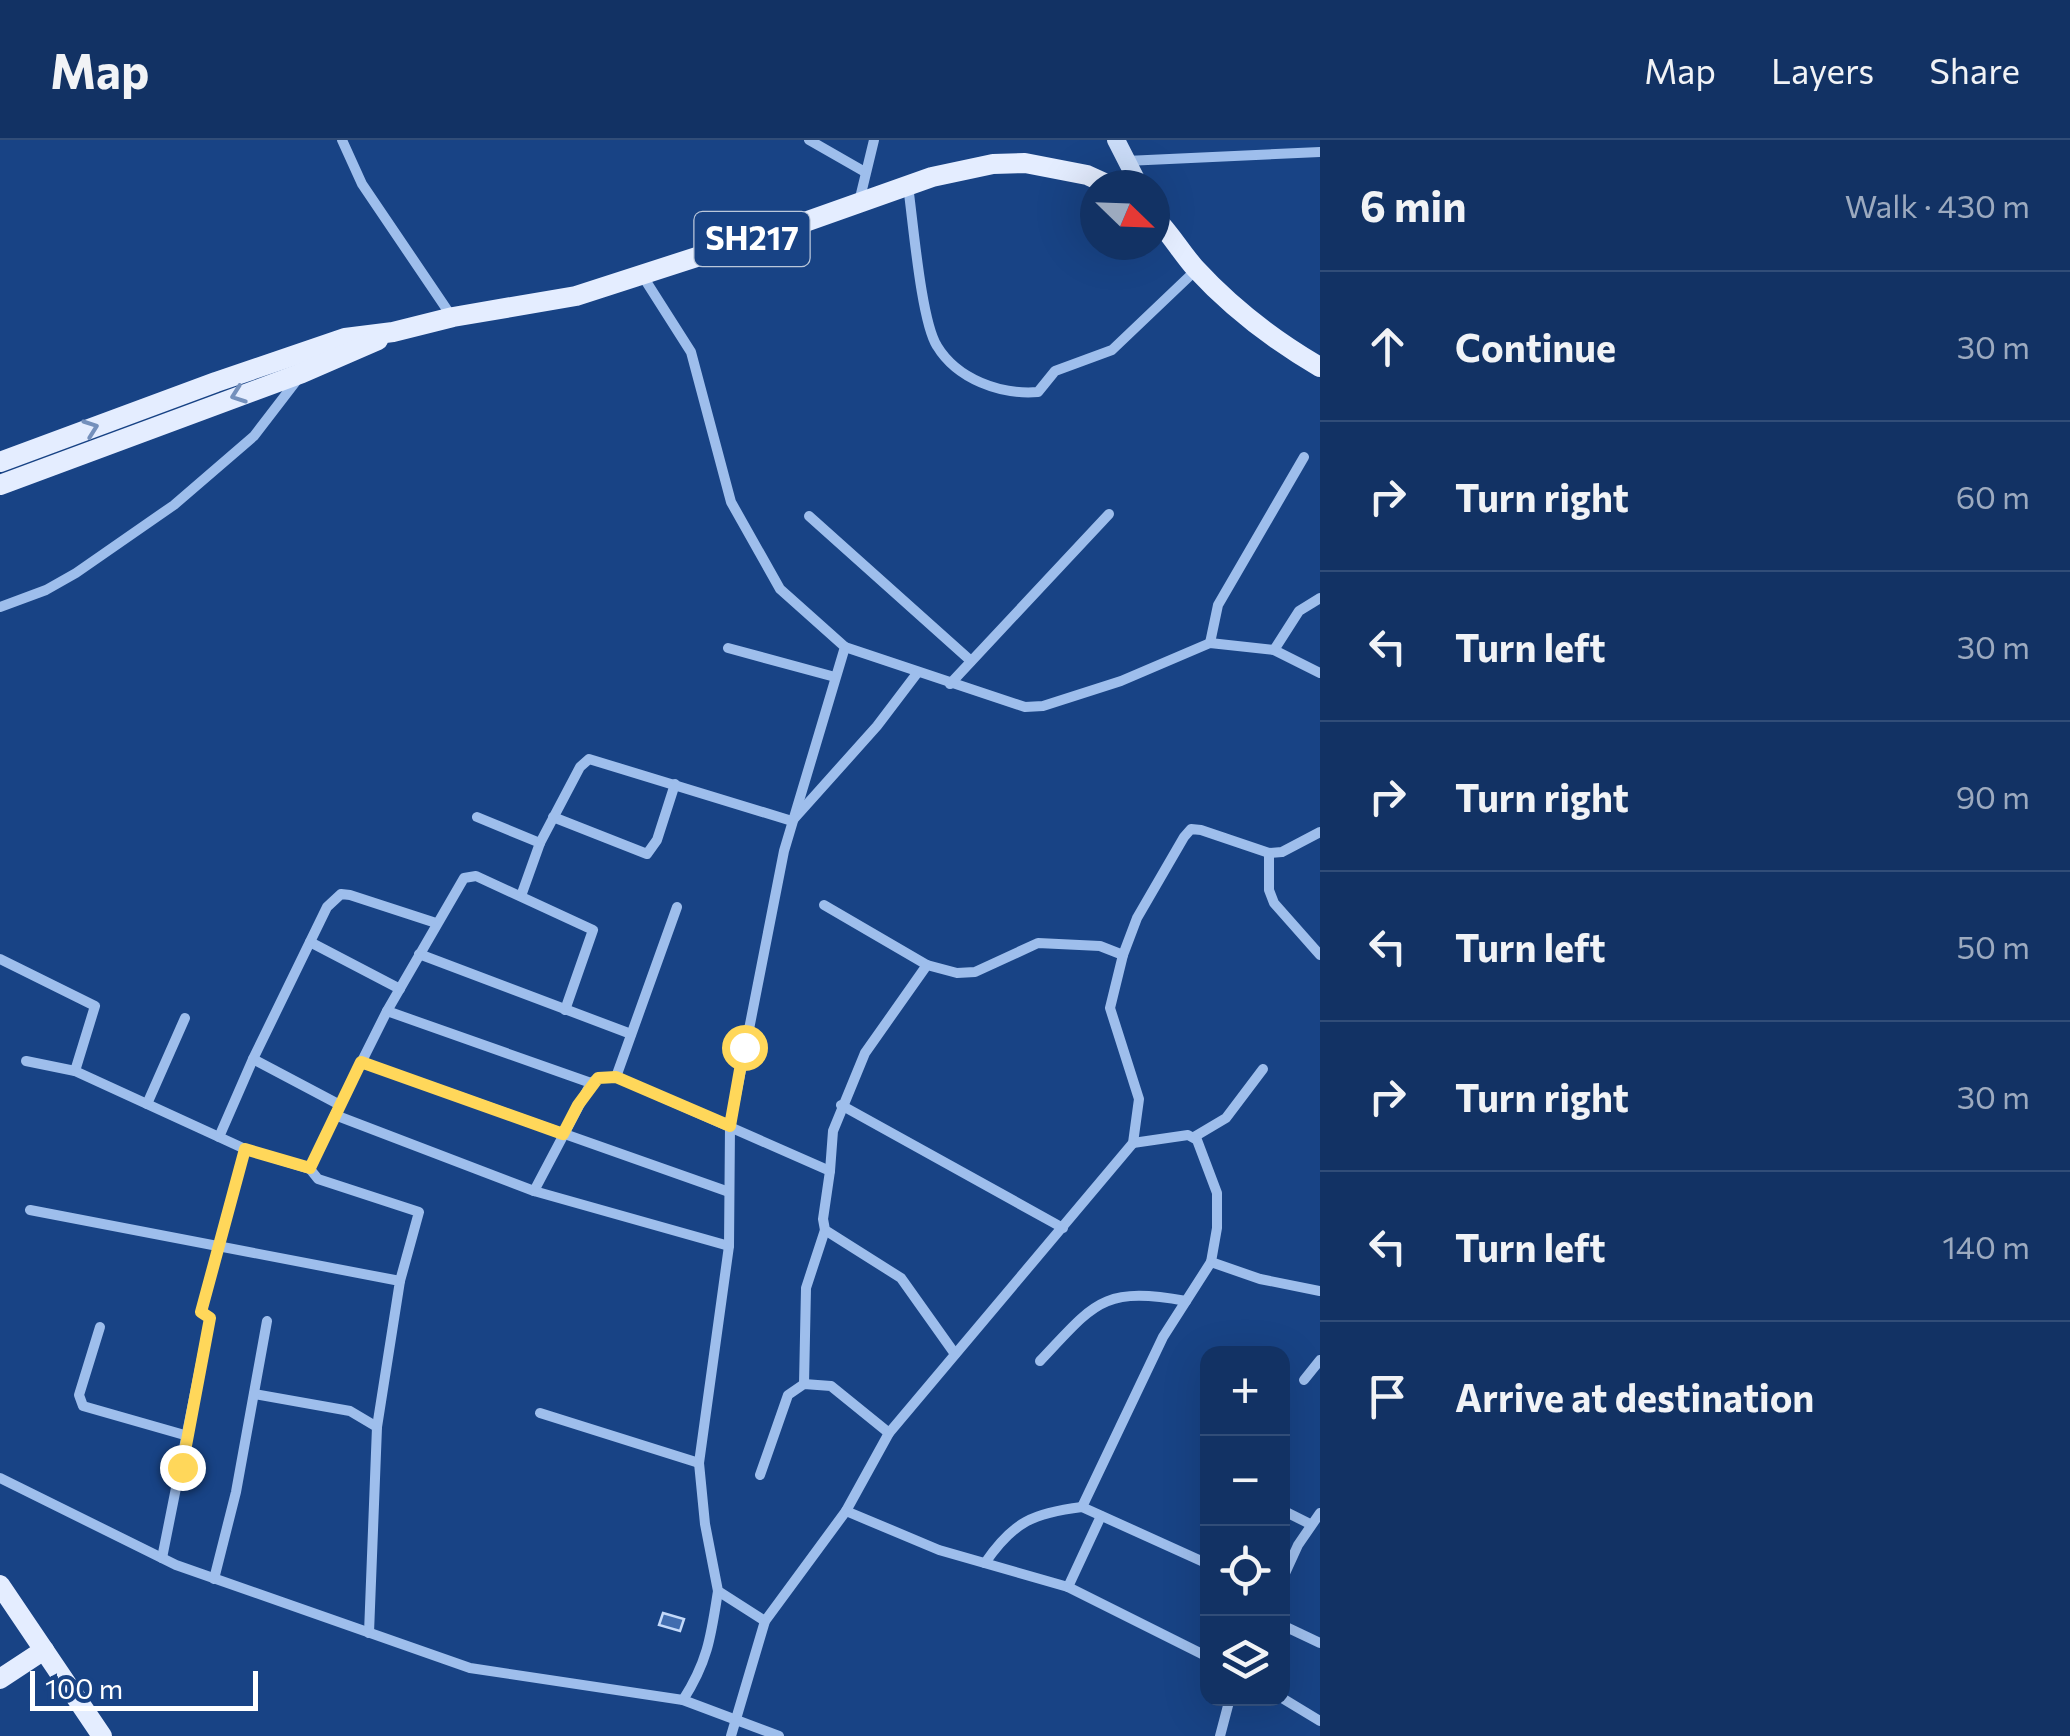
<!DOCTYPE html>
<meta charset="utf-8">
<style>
:root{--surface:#123264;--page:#1b3a6a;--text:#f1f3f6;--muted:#9caabf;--line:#314d78}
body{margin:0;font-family:Commissioner,sans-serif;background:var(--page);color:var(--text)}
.controls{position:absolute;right:30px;bottom:30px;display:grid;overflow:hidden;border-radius:20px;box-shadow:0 10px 40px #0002}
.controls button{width:90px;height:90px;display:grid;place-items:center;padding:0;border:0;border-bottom:2px solid var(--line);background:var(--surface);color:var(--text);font:50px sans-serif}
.compass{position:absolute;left:1080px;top:30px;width:90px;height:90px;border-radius:50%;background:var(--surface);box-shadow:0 10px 40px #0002;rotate:113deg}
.scale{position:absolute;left:30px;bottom:25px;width:228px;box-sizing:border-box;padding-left:10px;border:5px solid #fff;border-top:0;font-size:28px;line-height:35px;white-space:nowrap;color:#fff;-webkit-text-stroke:8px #184385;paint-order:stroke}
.stop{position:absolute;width:30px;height:30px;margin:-22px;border:8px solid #ffd75a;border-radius:50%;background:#fff}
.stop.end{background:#ffd75a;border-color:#fff;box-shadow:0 2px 10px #0008}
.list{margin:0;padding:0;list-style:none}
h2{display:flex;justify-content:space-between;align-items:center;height:130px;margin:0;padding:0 40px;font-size:42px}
h2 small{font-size:32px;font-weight:400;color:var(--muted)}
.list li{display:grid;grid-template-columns:65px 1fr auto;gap:30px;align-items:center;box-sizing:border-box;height:150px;padding:0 40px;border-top:2px solid var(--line)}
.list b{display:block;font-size:38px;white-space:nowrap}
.list em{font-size:32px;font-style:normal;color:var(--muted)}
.icon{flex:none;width:55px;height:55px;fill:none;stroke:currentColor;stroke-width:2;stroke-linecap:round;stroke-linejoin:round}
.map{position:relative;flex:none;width:1320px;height:1596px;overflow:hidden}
header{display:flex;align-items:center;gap:60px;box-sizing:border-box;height:140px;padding:0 50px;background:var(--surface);border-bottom:2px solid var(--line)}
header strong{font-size:48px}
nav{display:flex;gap:55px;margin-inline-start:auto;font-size:35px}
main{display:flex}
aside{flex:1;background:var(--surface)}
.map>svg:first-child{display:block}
.building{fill:#416daf;stroke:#c3d9f9;stroke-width:2.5}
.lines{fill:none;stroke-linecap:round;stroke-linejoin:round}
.street{stroke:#9ebeec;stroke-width:10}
.secondary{stroke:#cbddf9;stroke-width:18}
.primary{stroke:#e4edff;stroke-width:20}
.oneway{stroke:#7490bc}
.route{stroke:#ffd75a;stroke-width:12}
.labels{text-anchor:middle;stroke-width:8;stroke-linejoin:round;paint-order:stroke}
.shield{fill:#184385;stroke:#bac7da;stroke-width:2.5}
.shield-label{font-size:32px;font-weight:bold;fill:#fff}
</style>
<header>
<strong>Map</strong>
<nav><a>Map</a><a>Layers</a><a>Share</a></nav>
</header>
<main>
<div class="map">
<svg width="1320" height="1596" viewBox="0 0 1320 1596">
<rect width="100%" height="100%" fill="#184385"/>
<polygon class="building" points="663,1473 684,1479 680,1491 659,1485"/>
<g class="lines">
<g class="street">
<polyline points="342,0 362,44 452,177"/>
<polyline points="809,0 865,32"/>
<polyline points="1126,21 1320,12"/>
<path d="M908 46C913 80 921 181 937 206 957 239 1000 255 1038 252L1055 231 1112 210 1196 130"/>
<polyline points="859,62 874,0"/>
<polyline points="642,135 691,212 731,362 780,449 845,507 784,711 730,986 729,1106 699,1323 705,1384 718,1451 765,1481"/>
<polyline points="809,376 971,521"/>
<polyline points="0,467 46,450 76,433 174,365 254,296 297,240"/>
<polyline points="1210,503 1218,465 1304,317"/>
<polyline points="845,507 1025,567 1043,566 1121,541 1210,503 1274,510 1320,533"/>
<polyline points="728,508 835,537"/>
<polyline points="1274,510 1299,471 1320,458"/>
<polyline points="950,544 1109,374"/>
<polyline points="477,677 540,703"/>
<polyline points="553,677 647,714 657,700 675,644"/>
<polyline points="1269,713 1269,750 1274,763 1320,815"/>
<polyline points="521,756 540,703 580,627 589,619 792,681 877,586 918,532"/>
<polyline points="824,765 927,825"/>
<polyline points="310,802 400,849"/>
<polyline points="419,814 631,894"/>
<polyline points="0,819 95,866 75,931"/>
<polyline points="387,871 591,943"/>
<polyline points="253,919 340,965"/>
<polyline points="26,921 75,931 219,997"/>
<polyline points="361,922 729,1052"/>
<polyline points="616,937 677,767"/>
<polyline points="147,964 185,878"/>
<polyline points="841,965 1063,1088"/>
<polyline points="335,975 387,871 464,738 476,736 593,790 565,870"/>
<polyline points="1194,997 1226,978 1263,929"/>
<polyline points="1133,1003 1188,995 1197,1000 1217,1053 1217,1088 1211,1122 1260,1139 1320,1151"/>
<polyline points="245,1009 219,997 253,919 327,767 341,754 350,755 436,783"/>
<polyline points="310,1029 318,1039 419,1072 400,1141"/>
<polyline points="830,1031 833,991 865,913 927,825 957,833 975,832 1038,803 1100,806 1123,815"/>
<polyline points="534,1051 729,1106"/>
<polyline points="30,1070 400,1141 377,1287 369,1493"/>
<polyline points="100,1187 79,1255 83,1266 188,1296"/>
<path d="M1040 1221C1095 1163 1102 1146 1186 1161"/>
<polyline points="1304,1240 1320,1220"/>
<polyline points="804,1244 806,1148 825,1090"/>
<polyline points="254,1254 350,1271 377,1287"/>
<polyline points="540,1273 699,1323"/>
<polyline points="760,1335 788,1255 804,1244 831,1246 889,1293"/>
<polyline points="0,1338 176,1425 470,1528 683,1560 779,1596"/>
<polyline points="1282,1370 1310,1384"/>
<polyline points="846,1371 939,1410 1068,1447 1101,1376"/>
<polyline points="162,1418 210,1178 201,1172 245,1009 310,1029 335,975 534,1051 591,943 598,938 616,937 830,1031 823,1079 825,1090 901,1138 955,1214"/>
<path d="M985 1423C1013 1382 1033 1373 1082 1367"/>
<polyline points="1208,1424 1082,1367 1163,1197 1211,1122"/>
<polyline points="214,1439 236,1352 267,1181"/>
<polyline points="1282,1440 1298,1405 1320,1373"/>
<polyline points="1068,1447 1208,1517"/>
<polyline points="1282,1485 1320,1503"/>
<polyline points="1282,1558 1320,1581"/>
<path d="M683 1560C708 1521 711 1496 718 1451"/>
<polyline points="731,1596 765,1481 846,1371 889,1293 1133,1003 1139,959 1110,868 1123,815 1137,778 1184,697 1191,689 1201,690 1269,713 1282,712 1320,692"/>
<polyline points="1220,1596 1230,1558"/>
</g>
<polyline class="secondary" points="1116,0 1139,45"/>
<g class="primary">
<path d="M1155 78C1170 93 1181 112 1195 128 1230 166 1275 201 1320 227"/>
<polyline points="0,322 216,242 345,198 393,192 453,177 576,156 805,82 932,37 993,24 1025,23 1087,35 1109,45"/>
<polyline points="0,345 302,233 378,200"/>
<polyline points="0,1445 102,1596"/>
<polyline points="0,1539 44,1510"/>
</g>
</g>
<defs><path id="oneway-chevron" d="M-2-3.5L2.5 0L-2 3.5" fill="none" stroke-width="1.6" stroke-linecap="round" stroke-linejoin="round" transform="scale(2.5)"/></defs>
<g class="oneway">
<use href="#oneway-chevron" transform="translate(238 255) rotate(160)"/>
<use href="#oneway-chevron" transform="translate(91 288) rotate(-20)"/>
</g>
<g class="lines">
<polyline class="route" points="182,1327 210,1178 201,1172 245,1009 310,1028 361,922 563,994 578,965 598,938 616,937 730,986 744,907"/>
</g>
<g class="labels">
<rect class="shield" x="694.5" y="72" width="115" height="54" rx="8"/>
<g class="shield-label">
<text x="752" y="110">SH217</text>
</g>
</g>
</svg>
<div class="controls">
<button>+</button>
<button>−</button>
<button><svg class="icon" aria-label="locate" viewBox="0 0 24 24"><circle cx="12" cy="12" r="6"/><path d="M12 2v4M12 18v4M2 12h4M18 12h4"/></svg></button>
<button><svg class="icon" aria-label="layers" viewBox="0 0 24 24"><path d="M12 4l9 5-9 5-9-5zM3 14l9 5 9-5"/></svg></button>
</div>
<svg class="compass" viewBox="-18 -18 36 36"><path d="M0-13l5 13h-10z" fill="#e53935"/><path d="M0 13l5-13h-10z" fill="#9caabf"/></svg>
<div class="scale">100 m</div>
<div class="stop" style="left:744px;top:907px"></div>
<div class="stop end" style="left:182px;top:1327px"></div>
</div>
<aside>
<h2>6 min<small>Walk · 430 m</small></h2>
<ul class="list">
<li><svg class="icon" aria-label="ahead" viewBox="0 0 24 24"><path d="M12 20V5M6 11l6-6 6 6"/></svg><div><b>Continue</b></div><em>30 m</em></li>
<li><svg class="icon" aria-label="right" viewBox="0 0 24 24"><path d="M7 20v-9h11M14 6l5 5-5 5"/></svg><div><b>Turn right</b></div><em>60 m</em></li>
<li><svg class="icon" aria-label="left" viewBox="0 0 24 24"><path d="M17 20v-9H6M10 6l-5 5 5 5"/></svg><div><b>Turn left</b></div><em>30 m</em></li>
<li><svg class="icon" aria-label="right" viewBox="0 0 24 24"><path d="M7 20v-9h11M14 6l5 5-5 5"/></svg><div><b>Turn right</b></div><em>90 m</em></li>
<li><svg class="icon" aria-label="left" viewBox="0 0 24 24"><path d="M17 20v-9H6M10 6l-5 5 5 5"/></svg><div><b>Turn left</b></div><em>50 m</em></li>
<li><svg class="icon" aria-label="right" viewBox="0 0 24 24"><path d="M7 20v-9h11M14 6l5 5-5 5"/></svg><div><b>Turn right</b></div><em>30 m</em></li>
<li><svg class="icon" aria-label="left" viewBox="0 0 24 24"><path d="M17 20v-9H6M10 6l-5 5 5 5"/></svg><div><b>Turn left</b></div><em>140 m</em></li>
<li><svg class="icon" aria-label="arrive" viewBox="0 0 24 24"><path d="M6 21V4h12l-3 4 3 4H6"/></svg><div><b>Arrive at destination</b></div></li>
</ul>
</aside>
</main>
